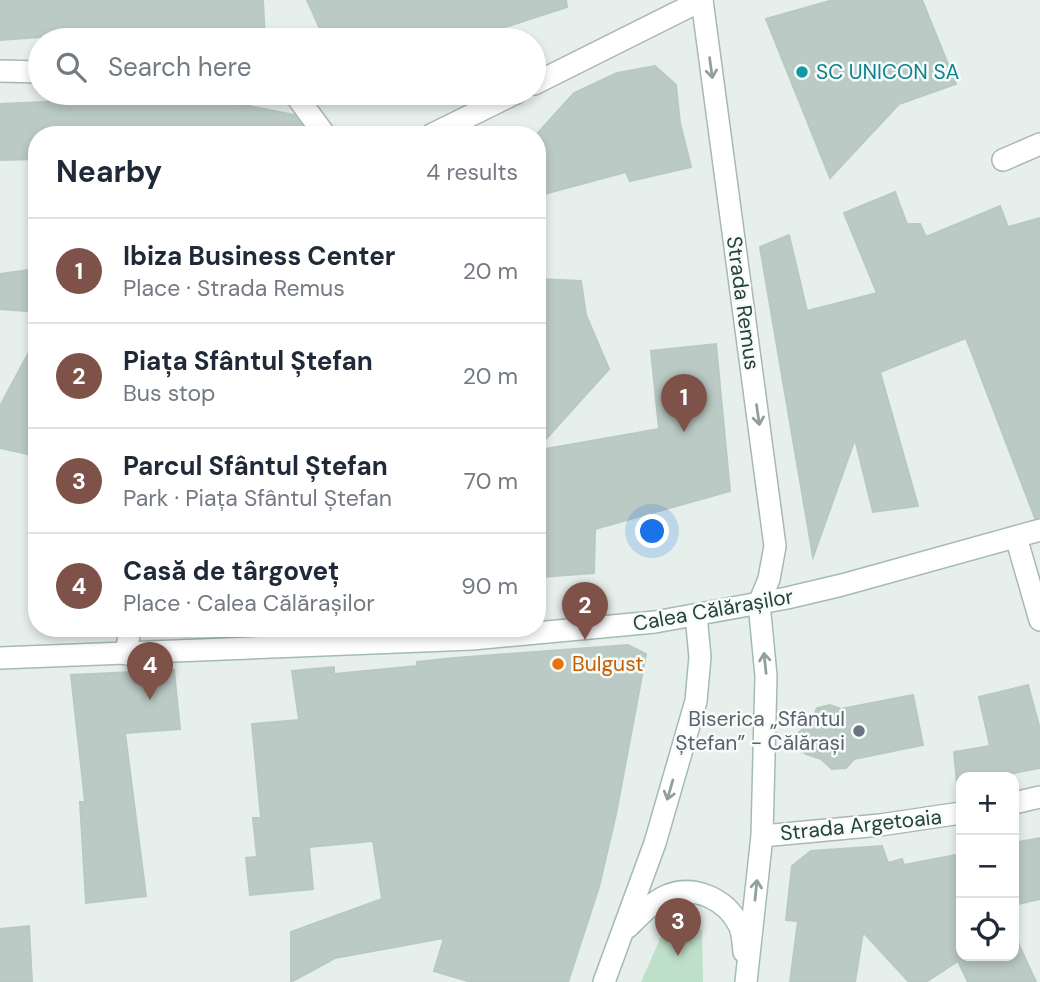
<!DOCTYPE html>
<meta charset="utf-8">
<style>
:root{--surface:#fff;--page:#f2f2f3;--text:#1f2937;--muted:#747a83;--line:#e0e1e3;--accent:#7f5249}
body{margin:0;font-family:"DM Sans",sans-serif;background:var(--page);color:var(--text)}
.controls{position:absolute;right:21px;bottom:21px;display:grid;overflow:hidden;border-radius:14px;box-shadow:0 4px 10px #0003}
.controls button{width:63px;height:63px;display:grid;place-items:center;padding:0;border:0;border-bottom:2px solid var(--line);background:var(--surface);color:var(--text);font:35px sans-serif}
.you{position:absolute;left:653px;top:532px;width:24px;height:24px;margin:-18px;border:5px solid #fff;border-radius:50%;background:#1a73e8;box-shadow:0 0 0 10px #1a73e833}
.badge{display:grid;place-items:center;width:46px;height:46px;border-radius:50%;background:var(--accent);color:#fff;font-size:23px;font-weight:700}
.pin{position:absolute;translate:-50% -58px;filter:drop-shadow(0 2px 4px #0008)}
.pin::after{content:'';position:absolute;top:37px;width:24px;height:21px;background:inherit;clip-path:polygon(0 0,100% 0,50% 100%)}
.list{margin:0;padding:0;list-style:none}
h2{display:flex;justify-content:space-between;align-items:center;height:91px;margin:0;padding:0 28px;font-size:30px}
h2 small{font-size:23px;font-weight:400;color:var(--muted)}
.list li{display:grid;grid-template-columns:46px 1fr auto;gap:21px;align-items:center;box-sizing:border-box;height:105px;padding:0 28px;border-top:2px solid var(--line)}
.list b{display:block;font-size:26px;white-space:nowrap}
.list p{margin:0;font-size:23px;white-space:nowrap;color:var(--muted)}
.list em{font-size:23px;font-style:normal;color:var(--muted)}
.icon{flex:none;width:38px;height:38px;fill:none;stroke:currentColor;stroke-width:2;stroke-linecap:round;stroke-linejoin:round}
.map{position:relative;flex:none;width:1040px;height:982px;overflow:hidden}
.search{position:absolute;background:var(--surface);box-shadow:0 4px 10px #0003;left:28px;top:28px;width:518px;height:77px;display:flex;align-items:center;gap:18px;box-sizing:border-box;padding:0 24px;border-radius:38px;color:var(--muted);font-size:26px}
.panel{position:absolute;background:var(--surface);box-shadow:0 4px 10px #0003;left:28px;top:126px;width:518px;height:511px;border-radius:28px}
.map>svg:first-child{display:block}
.green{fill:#bfe0c8}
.building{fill:#bbcac4;stroke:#b8c9c2;stroke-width:2}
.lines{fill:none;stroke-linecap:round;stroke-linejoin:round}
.street-casing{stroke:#a8b8b2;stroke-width:24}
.secondary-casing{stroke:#a4bbb3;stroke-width:24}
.street{stroke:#fff;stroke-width:21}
.secondary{stroke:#fff;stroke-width:21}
.oneway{stroke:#92a09c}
.culture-dot{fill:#0f9aa8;stroke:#f7fbf9;stroke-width:2.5}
.food-dot{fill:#e8710a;stroke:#f7fbf9;stroke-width:2.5}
.worship-dot{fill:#6b7280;stroke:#f7fbf9;stroke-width:2.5}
.labels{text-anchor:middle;stroke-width:5;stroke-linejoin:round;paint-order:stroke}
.culture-label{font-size:21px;fill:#0d838f;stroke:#f7fbf9;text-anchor:start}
.street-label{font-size:21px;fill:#24423a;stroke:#f7fbf9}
.food-label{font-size:21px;fill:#c56008;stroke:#f7fbf9;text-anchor:start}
.worship-label{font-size:21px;fill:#5b616d;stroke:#f7fbf9;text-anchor:end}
</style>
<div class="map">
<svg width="1040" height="982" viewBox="0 0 1040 982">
<rect width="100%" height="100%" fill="#e6efeb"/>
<polygon class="green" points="667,923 702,930 703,982 641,982"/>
<g class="building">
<polygon points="0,0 263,0 265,40 108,40 108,32 0,40"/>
<polygon points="307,0 566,0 567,7 499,29 502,40 325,40"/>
<polygon points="833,0 922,0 956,84 899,104 830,178 766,19"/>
<polygon points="655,66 676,85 680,123 691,167 630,181 626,172 537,196 537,134 574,93 617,73"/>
<polygon points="194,95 294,115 309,135 37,135 37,159 0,160 0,104"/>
<polygon points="895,192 907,224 920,224 926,237 1000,206 1008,227 1040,218 1040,517 1035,518 966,338 880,372 918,506 873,512 855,439 813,557 760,247 789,235 807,311 877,293 844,213"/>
<polygon points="37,269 37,312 0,309 0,274"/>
<polygon points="537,279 581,281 586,315 609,369 537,449"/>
<polygon points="37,337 37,456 0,448 0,406"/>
<polygon points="716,344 730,491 595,529 594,573 541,577 541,484 539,450 659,429 651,351"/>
<polygon points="628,645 646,654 616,814 599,887 568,982 471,982 434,971 444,938 335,958 291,982 291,932 382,899 373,841 309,847 313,889 250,895 246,858 257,857 253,818 261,818 252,724 299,720 292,671 334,667 334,674 417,666 417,662 455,658"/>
<polygon points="174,670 180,729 125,733 146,896 86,903 80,802 85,802 71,675"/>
<polygon points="1028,685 1040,729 1040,768 993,777 961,777 961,784 957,784 954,752 990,746 979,697"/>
<polygon points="913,695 923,745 854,759 846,768 832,769 821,759 806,754 789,741 812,721 817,708 830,705 841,709"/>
<polygon points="1040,838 1040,899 1014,905 1014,843"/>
<polygon points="882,846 888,863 902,859 904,865 961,854 961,956 1014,956 1014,919 1019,945 1036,982 968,982 958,961 926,982 909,982 863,932 855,982 790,982 798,921 786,920 792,866 811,851"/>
<polygon points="29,926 32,982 0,982 0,929"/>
</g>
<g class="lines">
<defs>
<g id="street">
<polyline points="702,0 775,546 769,579 759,603"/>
<polyline points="0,71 40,72"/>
<polyline points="534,84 702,0"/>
<polyline points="294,93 325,135"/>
<polyline points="431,135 516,93"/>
<polyline points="1003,160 1040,144"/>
<polyline points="1016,537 1040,620"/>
<polyline points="126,654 130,628"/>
<polyline points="1014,803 1040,797"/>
<polyline points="762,836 880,825 961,813"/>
</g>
<g id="secondary">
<polyline points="0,658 472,639 655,622 787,598 842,585 1040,530"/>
<path d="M628 927C639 916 651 903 666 896 694 884 726 899 739 925 743 933 743 944 744 952"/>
<polyline points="604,982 655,843 696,701 700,657 696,615"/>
<polyline points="746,982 762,836 766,676 759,603"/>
</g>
</defs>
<use href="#street" class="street-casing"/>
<use href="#secondary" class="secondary-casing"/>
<use href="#street" class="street"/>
<use href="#secondary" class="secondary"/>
</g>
<defs><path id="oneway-shaft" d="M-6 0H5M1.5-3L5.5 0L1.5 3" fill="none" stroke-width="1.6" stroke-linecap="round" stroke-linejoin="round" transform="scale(1.75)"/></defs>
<g class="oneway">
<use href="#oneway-shaft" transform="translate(711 68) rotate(82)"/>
<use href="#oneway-shaft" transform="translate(758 415) rotate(82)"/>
<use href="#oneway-shaft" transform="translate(765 663) rotate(-96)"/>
<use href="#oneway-shaft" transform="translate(670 790) rotate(106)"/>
<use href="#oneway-shaft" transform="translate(756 890) rotate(-84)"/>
</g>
<circle class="culture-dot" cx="802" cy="72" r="7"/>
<circle class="food-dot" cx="558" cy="664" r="7"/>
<circle class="worship-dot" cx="859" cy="731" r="7"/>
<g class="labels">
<g class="culture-label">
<text x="816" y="79">SC UNICON SA</text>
</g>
<g class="street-label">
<text transform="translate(743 303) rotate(82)" y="7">Strada Remus</text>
<text transform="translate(713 610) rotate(-10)" y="7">Calea Călărașilor</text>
<text transform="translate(861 825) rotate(-6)" y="7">Strada Argetoaia</text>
</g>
<g class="food-label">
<text x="572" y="671">Bulgust</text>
</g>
<g class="worship-label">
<text x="845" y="726">Biserica „Sfântul<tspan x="845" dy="24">Ștefan” - Călărași</tspan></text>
</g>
</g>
</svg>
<div class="controls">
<button>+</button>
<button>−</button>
<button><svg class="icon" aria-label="locate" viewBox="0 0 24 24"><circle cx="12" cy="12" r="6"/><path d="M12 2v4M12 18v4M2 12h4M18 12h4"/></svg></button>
</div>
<div class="you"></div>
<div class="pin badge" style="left:684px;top:432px">1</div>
<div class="pin badge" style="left:585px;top:640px">2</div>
<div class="pin badge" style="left:678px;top:956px">3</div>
<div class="pin badge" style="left:150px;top:700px">4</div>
<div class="search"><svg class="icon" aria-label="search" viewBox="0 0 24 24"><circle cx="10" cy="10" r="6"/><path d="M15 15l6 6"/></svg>Search here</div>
<section class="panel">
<h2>Nearby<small>4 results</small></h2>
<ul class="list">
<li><span class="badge">1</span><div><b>Ibiza Business Center</b><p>Place · Strada Remus</p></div><em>20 m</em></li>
<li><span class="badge">2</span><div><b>Piața Sfântul Ștefan</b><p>Bus stop</p></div><em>20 m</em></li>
<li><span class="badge">3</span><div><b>Parcul Sfântul Ștefan</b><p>Park · Piața Sfântul Ștefan</p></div><em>70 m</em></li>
<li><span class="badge">4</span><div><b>Casă de târgoveț</b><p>Place · Calea Călărașilor</p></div><em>90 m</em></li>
</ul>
</section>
</div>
